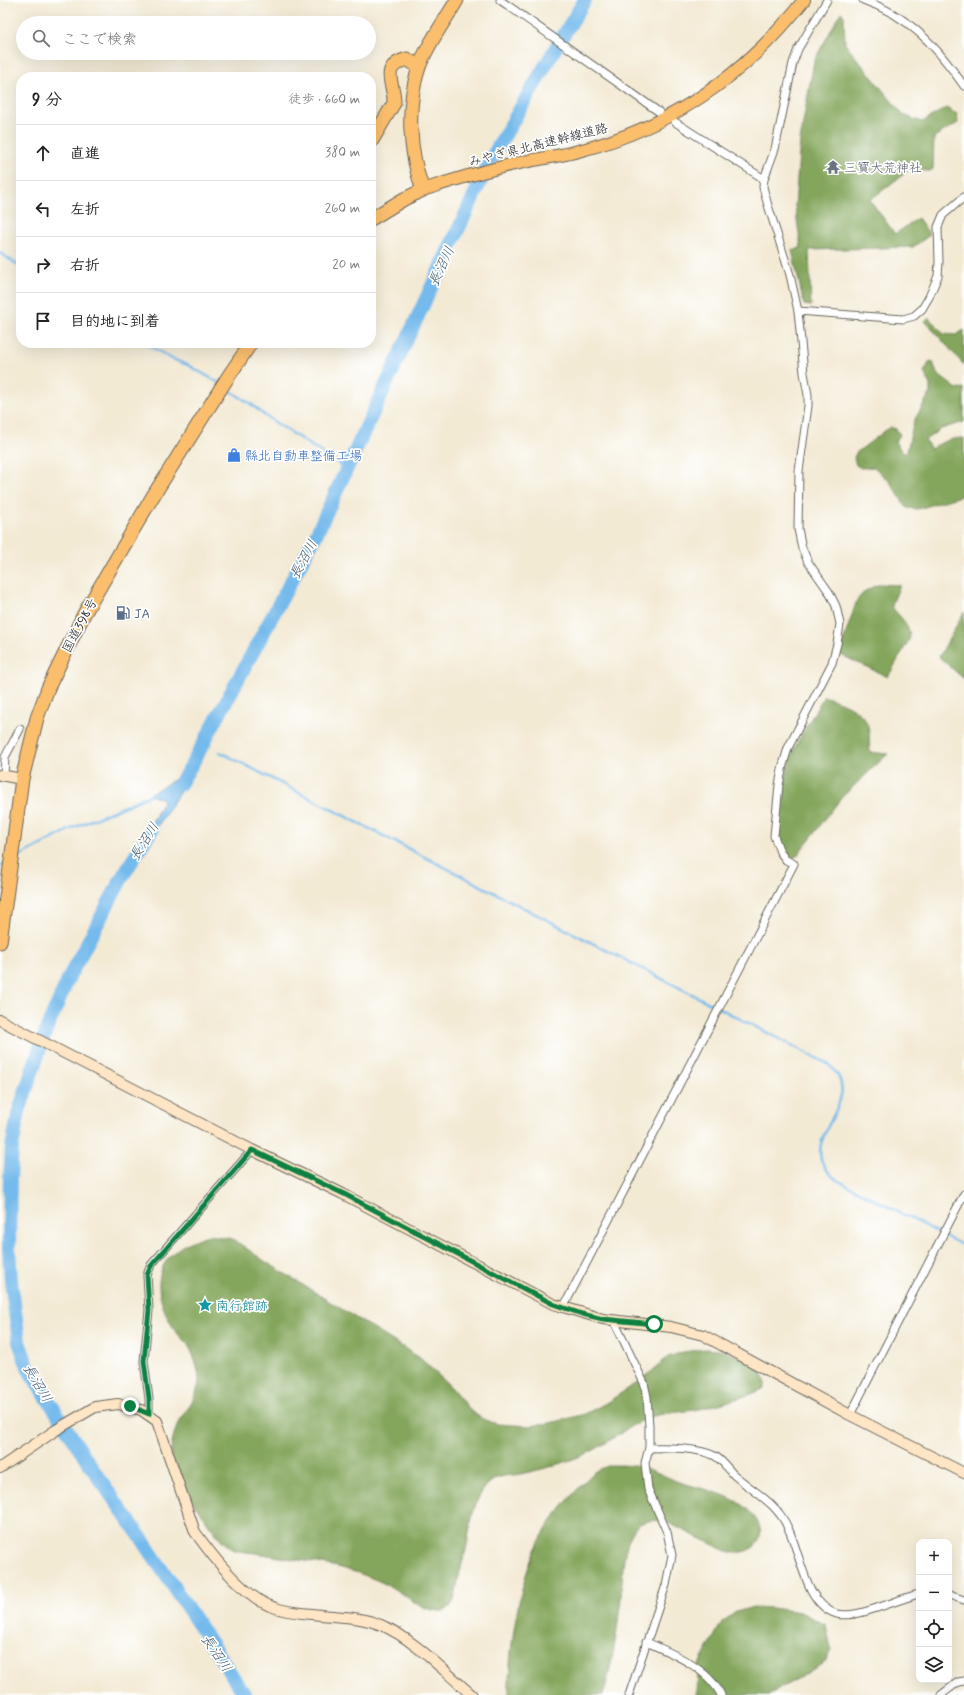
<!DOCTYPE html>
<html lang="ja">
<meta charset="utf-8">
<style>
:root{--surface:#fff;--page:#f6f6f6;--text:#222;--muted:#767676;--line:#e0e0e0}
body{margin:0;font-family:Mynerve,"Klee One",sans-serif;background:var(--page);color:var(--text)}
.controls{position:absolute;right:12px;bottom:12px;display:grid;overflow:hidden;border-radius:8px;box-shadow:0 4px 16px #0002}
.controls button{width:36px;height:36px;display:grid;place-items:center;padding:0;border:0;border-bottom:1px solid var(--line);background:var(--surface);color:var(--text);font:20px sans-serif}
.stop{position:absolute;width:12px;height:12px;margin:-9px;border:3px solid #0b8043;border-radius:50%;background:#fff}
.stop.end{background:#0b8043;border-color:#fff;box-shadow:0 1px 4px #0008}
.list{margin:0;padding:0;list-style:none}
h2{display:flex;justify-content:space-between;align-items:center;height:52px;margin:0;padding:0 16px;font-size:17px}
h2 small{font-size:13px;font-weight:400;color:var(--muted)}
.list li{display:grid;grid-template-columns:26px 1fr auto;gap:12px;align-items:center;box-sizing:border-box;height:56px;padding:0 16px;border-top:1px solid var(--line)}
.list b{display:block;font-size:15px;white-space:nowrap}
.list em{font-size:13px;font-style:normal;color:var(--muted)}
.icon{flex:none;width:22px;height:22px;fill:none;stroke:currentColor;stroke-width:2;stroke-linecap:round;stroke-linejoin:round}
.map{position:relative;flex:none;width:964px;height:1695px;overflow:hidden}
.search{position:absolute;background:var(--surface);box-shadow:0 4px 16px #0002;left:16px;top:16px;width:360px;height:44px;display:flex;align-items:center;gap:10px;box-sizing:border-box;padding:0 14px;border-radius:22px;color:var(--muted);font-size:15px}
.panel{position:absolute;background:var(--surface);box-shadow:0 4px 16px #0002;left:16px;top:72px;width:360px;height:276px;border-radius:16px}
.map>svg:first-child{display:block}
.forest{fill:#84a65b;stroke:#50613c}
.water{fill:#75baec;stroke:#486b84}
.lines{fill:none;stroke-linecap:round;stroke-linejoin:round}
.stream{stroke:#75baec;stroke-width:2.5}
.river{stroke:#75baec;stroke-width:14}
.street-casing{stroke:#67645c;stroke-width:9}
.secondary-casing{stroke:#67645c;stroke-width:12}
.primary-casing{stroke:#67645c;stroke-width:14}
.highway-casing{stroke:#67645c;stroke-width:15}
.street{stroke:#fff;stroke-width:7}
.secondary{stroke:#fde5c5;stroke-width:10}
.primary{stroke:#fabe6d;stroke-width:12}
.highway{stroke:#fabe6d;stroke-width:13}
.route{stroke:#0b8043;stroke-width:5}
.labels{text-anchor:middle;stroke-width:3.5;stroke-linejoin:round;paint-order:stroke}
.street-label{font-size:13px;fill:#1c1c1c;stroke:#fff}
.worship-label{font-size:13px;fill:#5b616d;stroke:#fff;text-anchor:start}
.shop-label{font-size:13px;fill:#366cbe;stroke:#fff;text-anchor:start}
.service-label{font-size:13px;fill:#4e5e75;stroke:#fff;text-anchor:start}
.culture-label{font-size:13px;fill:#0d838f;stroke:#fff;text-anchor:start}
.water-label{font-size:14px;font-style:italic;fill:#405b6f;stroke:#fff}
</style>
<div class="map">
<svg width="964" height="1695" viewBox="0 0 964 1695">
<rect width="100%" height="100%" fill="#fff"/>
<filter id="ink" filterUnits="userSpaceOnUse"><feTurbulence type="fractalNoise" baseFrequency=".025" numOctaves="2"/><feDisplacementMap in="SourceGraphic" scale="8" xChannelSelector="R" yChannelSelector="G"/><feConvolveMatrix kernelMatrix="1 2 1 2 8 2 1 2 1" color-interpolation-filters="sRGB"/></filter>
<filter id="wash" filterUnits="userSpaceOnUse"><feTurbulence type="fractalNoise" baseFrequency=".012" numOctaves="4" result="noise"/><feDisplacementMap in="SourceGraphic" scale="16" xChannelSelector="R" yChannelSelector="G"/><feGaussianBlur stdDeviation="0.9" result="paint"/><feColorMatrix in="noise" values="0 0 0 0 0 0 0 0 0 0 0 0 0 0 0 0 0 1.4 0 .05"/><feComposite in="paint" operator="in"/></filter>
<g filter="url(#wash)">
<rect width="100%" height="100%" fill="#f3ead4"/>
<g class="forest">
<polygon points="841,12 844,16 845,44 903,115 922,122 946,108 957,114 958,123 934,137 933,169 930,171 909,170 870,200 895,234 918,218 930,235 913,247 809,250 811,306 804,305 792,250 801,248 795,206 800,140 814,61"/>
<polygon points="929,318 944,334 956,335 964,330 964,365 925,321"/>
<path d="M930 361 933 362 937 374 957 389 964 388V422L941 429 925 440 931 449C941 442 951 438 964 438V495L918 509 907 508 890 482 874 467 861 468 856 465 854 458 856 453 890 427 896 429 900 435 895 442 903 453 907 451 914 421 930 393V385L924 372Z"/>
<path d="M880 584 900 585 893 602 892 607C900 617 910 625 910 638L888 677 839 654 857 600 865 591Z"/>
<polygon points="964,612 964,679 939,657"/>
<path d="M824 696C840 702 862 708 868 726 870 734 869 744 870 752L888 754 842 797 796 857H791C785 851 780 845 779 836 776 816 786 768 794 749 803 731 814 714 824 696Z"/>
<path d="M209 1235 233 1239 263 1260 420 1358 450 1386 472 1412 483 1419 497 1424 530 1426 550 1423 585 1414 606 1403 644 1378 668 1357 683 1352 705 1349 720 1350 757 1363 763 1374 766 1384C765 1385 765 1387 764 1388 757 1394 710 1407 699 1409 685 1412 671 1412 658 1415 633 1420 616 1439 594 1450 572 1461 548 1468 525 1473 518 1475 511 1475 504 1476 473 1482 471 1526 466 1550 463 1560 460 1570 458 1581 456 1592 455 1613 438 1611 418 1609 404 1593 387 1585 374 1578 353 1571 338 1567 311 1561 283 1558 256 1553 248 1552 237 1552 230 1548 227 1545 222 1541 219 1537 208 1526 172 1471 171 1457 170 1447 174 1431 179 1422 187 1409 198 1396 199 1380 199 1370 193 1353 188 1345 184 1340 178 1335 174 1329 146 1283 157 1249 209 1235Z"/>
<path d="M611 1465C621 1465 632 1465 642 1467 653 1470 665 1476 676 1481 699 1489 728 1492 747 1509 771 1530 762 1554 730 1553L664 1521C653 1520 640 1520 634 1530 621 1550 623 1576 621 1599 617 1631 613 1664 603 1695H509C508 1650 520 1571 544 1533 557 1511 576 1490 594 1472L599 1469Z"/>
<polygon points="753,1607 772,1608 800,1612 826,1625 831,1649 825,1662 799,1678 768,1695 697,1695 698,1666 722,1622 736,1612"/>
</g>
<polygon class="water" points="185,765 193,771 145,846 141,843 163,802 161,798 152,796 151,793 174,780"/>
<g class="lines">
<g class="stream">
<polyline points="0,253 21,267"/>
<polyline points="145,343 172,359 188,365 219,383"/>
<polyline points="226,388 251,404 264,415 347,469"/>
<polyline points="202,744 210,746"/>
<path d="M220 752 828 1064C874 1103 785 1141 837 1180L964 1246"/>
<polyline points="16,858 71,829 153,794"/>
<polyline points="0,866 7,863"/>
</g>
<g class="river">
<polyline points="180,784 195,759 315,537 492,157 555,49 585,0"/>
<polyline points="152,829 124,874 69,977 45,1033 19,1111 12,1147 10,1178 9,1248 11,1281 19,1342 29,1370 92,1468 144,1542 245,1695"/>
</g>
</g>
</g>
<g filter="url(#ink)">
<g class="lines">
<defs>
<g id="street">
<polyline points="500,0 659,112"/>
<path d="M863 0C910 16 937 47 964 86"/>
<polyline points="675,122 764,179"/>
<polyline points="798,311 903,319 914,316 922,309 929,297 938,276 939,262 938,227 943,215 964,197"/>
<polyline points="4,775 5,757 20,729"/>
<polyline points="563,1308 794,864 786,860 780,852 774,836 779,785 783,765 788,748 832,663 837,644 840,624 836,606 829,592 808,562 802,548 798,529 799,471 808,406 808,395 804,373 798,311 790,275 767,202 763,187 764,179 775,149 793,63 798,49 827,0"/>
<polyline points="614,1321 644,1383 647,1397 649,1426 649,1448 645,1463 648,1489 667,1532 672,1555 666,1585 629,1695"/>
<polyline points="149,1414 149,1399 144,1361 149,1310 147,1275 151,1265 252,1150"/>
<polyline points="850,1415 964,1194"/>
<path d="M649 1448C666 1447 700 1448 715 1456 722 1460 728 1469 734 1475 754 1492 777 1503 788 1528 801 1554 805 1605 837 1614 858 1619 897 1599 919 1594"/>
<polyline points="949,1595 964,1600"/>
<path d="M646 1642C672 1653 708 1668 721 1695"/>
<polyline points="941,1695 958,1682 964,1681"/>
</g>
<g id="secondary">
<polyline points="0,775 22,779"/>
<polyline points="0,1020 252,1150 343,1194 553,1304 603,1319 671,1327 703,1335 850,1415 964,1473"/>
<path d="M0 1468 56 1430 95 1407 118 1404 141 1410 157 1421 195 1532C213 1557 244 1597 273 1607 288 1613 305 1613 321 1615 341 1617 362 1617 381 1625 413 1638 446 1673 472 1695"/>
</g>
<path id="primary" d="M423 190C452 180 481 172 510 165 534 159 558 157 582 150 673 126 747 73 804 0"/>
<g id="highway">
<path d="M371 142 394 103C395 83 378 68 407 59L419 67"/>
<path d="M371 219 404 199 423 190C409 152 406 106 419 67 428 43 445 21 457 0"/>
<polyline points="0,942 22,779 37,718 48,688 84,614 153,496 228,377 251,343"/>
</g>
</defs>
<use href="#street" class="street-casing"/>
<use href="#secondary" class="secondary-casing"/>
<use href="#primary" class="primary-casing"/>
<use href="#highway" class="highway-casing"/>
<use href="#street" class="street"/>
<use href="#secondary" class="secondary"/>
<use href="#primary" class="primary"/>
<use href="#highway" class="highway"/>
</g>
</g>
<g class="lines" filter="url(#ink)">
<polyline class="route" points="130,1406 149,1414 149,1399 144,1361 149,1310 147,1275 151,1266 252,1150 344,1194 553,1304 582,1314 603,1319 654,1324"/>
</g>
<defs>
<symbol id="temple-bare" viewBox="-9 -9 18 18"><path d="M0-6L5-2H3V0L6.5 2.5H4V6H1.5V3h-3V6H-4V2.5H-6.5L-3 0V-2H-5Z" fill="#6b7280" stroke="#fff" stroke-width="2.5" paint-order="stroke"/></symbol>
<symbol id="shop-bare" viewBox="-9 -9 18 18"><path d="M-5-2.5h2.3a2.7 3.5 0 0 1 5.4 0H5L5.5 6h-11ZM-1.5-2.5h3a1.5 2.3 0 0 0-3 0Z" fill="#3f7fe0" stroke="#fff" stroke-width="2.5" paint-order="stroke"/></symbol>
<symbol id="fuel-bare" viewBox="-9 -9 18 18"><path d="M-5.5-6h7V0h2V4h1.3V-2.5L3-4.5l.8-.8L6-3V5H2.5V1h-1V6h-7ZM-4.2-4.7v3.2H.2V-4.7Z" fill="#5c6f8a" stroke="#fff" stroke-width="2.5" paint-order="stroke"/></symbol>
<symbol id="sight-bare" viewBox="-9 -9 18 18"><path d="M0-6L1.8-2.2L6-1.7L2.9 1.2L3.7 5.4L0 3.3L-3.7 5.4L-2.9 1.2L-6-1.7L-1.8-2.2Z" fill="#0f9aa8" stroke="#fff" stroke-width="2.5" paint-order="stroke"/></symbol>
</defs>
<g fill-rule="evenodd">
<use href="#temple-bare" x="823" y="157" width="20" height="20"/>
<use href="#shop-bare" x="224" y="445" width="20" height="20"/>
<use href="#fuel-bare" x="113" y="603" width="20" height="20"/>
<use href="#sight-bare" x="195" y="1295" width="20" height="20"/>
</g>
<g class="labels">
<g class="street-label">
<text transform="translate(538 144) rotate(-14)" y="5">みやぎ県北高速幹線道路</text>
<text transform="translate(79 625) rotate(-62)" y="5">国道398号</text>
</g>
<g class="worship-label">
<text x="844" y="172">三寳大荒神社</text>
</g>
<g class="shop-label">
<text x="245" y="460">縣北自動車整備工場</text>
</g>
<g class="service-label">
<text x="134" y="618">JA</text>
</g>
<g class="culture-label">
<text x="216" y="1310">南行館跡</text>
</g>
<g class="water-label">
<text transform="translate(441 266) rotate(-65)" y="5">長沼川</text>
<text transform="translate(303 559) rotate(-62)" y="5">長沼川</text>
<text transform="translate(144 841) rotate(-58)" y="5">長沼川</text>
<text transform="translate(38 1383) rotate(59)" y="5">長沼川</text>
<text transform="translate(217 1653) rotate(56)" y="5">長沼川</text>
</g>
</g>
</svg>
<div class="controls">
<button>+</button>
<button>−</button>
<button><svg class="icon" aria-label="locate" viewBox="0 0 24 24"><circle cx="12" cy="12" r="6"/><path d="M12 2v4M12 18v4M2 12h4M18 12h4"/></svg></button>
<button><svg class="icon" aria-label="layers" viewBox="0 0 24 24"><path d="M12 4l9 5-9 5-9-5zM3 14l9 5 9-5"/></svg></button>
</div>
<div class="stop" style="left:654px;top:1324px"></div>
<div class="stop end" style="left:130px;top:1406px"></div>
<div class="search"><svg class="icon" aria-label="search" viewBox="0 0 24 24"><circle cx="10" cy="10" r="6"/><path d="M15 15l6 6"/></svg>ここで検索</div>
<section class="panel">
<h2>9 分<small>徒歩 · 660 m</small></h2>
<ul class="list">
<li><svg class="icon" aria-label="ahead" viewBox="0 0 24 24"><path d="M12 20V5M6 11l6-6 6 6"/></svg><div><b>直進</b></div><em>380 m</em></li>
<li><svg class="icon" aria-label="left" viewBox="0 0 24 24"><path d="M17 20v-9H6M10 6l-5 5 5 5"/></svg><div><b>左折</b></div><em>260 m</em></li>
<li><svg class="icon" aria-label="right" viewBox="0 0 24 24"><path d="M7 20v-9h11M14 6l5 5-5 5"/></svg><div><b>右折</b></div><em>20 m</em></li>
<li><svg class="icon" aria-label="arrive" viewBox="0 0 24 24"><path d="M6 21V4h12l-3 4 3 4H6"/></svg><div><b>目的地に到着</b></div></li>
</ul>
</section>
</div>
